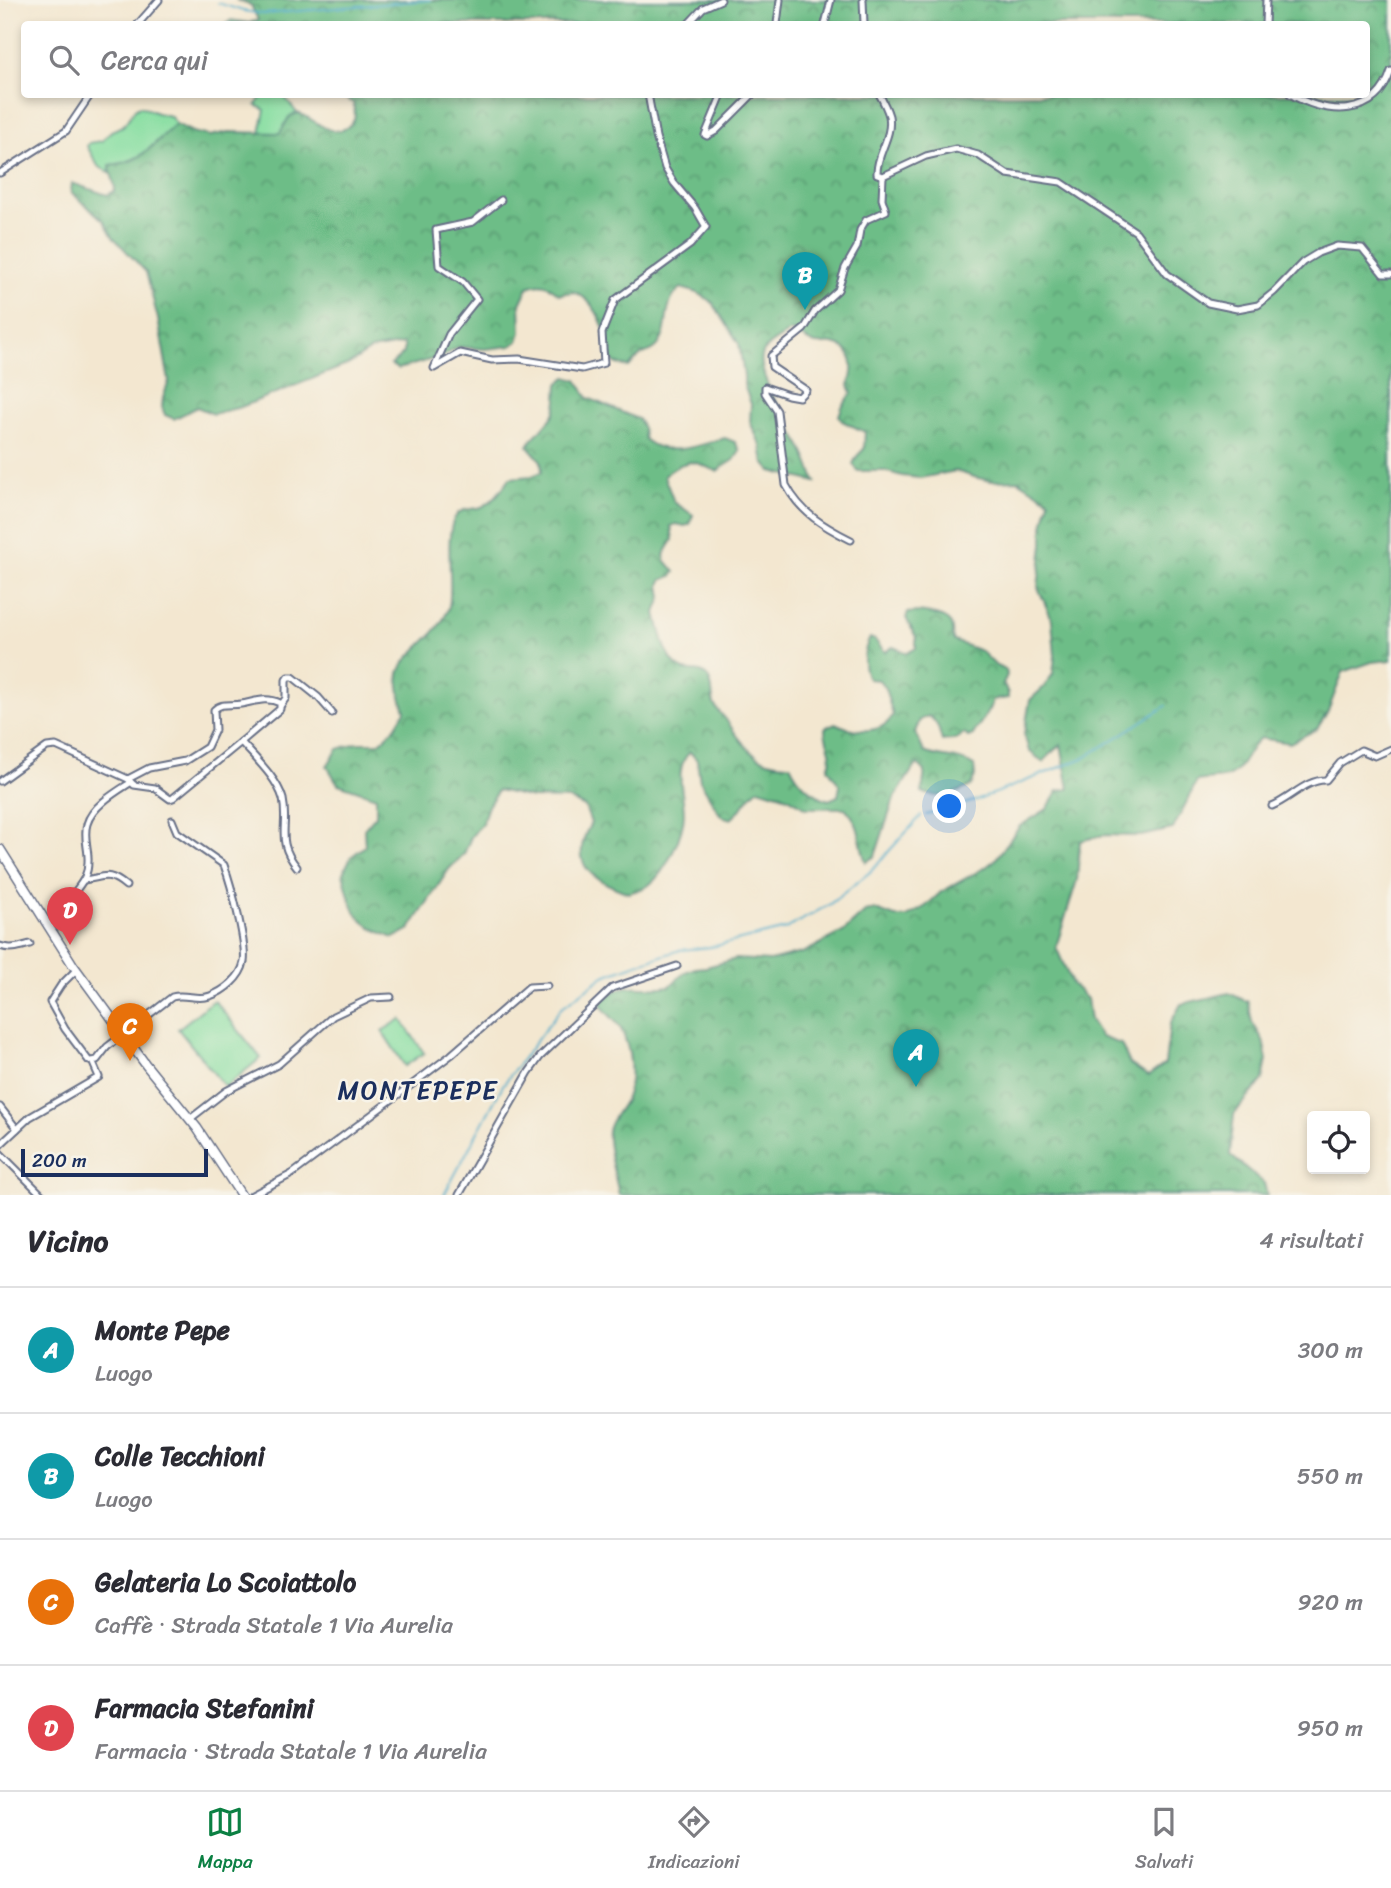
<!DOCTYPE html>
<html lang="it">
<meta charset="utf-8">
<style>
:root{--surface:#fff;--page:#f7f7f7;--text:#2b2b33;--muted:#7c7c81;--line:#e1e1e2;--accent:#0b8043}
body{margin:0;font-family:Sriracha,sans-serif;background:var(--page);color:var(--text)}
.controls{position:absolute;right:21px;bottom:21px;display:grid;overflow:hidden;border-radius:7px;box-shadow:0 4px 10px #0003}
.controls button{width:63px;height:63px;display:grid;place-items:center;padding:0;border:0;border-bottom:2px solid var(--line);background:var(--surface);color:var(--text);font:35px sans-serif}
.scale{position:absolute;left:21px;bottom:18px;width:187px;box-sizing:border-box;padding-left:7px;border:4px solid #1b2f5e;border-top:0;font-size:19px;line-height:24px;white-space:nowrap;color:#1b2f5e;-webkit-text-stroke:5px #f7f3e8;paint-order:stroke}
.you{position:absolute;left:950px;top:807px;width:24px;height:24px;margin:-18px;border:5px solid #fff;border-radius:50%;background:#1a73e8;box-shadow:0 0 0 10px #1a73e833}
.badge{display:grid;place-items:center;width:46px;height:46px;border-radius:50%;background:var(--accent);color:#fff;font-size:23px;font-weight:700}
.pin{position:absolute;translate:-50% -58px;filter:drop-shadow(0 2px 4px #0008)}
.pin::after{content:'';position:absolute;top:37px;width:24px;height:21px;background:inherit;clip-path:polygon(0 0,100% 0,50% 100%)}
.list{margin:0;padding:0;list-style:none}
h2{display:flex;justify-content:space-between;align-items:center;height:91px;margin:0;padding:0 28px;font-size:30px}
h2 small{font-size:23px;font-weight:400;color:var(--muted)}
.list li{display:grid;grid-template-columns:46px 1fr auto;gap:21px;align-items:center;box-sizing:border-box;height:126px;padding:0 28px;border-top:2px solid var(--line)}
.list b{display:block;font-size:26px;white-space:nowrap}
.list p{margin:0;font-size:23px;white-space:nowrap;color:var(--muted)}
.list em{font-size:23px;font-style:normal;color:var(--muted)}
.icon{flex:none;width:38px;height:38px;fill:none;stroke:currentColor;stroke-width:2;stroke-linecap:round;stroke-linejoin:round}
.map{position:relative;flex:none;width:1391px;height:1195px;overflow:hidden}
.search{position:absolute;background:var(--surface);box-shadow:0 4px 10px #0003;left:21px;right:21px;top:21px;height:77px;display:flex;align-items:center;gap:18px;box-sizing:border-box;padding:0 24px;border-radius:7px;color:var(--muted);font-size:26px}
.sheet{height:595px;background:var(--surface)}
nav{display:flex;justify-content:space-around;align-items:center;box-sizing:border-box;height:98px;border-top:2px solid var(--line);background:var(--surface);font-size:19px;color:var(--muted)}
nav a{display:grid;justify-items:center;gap:4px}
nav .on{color:var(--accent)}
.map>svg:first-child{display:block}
.green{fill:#87dea1;stroke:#518680;stroke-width:2}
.forest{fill:url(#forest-crowns);stroke:#447672;stroke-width:2}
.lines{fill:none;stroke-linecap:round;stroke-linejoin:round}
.stream{stroke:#4cabcb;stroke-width:2}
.minor-casing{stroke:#676f86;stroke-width:9}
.primary-casing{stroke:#676f86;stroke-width:11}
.minor{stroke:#fff;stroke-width:5}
.primary{stroke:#fff;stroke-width:8}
.labels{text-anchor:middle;stroke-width:5;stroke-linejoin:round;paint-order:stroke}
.neighbourhood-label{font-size:26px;letter-spacing:2px;fill:#1b2f5e;stroke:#f7f3e8}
</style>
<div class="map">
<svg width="1391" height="1195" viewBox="0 0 1391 1195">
<defs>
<pattern id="forest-crowns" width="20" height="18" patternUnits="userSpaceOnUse" patternTransform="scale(1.75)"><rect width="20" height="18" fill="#6dbd87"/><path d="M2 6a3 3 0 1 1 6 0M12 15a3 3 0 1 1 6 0" fill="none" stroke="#599a72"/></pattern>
</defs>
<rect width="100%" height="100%" fill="#f7f3e8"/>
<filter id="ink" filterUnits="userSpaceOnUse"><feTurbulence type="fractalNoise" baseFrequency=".0143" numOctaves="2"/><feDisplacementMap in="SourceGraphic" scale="14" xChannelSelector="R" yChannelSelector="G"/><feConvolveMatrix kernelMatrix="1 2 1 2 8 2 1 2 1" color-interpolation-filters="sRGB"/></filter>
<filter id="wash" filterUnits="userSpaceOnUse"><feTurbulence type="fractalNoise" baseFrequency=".00686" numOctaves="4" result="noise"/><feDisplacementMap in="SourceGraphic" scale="28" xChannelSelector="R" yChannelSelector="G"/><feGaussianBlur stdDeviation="1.57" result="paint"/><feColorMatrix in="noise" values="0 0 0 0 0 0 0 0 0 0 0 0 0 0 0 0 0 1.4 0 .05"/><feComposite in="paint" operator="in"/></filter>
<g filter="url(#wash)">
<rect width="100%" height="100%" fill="#f3e7d0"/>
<g class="green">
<polygon points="263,95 283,95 297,113 289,118 280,133 260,133 265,110 256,105"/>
<path d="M140 106 157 113 170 116 176 124C151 145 145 161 110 165V173L98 166 87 146 89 143 102 141 111 131 123 126 136 108Z"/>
<polygon points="214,1000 261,1058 225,1087 178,1029"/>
<polygon points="401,1019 424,1053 405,1066 382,1031"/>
</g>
<g class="forest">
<path d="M236 0H1391V660L1372 662 1343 672 1328 711 1317 729 1290 743 1260 738C1247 749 1243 772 1226 777 1217 780 1207 779 1197 781L1173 829 1141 836 1104 835 1080 841 1077 880 1056 947 1072 984 1087 999 1090 1020 1101 1037 1121 1044 1130 1064 1148 1076 1165 1064 1170 1024 1181 1004 1229 993 1248 1002 1252 1022 1263 1040 1267 1060 1263 1080 1234 1114 1230 1155 1264 1183 1267 1195H619C616 1178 606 1147 608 1131 610 1118 621 1110 626 1098 634 1077 631 1049 621 1029 615 1019 606 1013 600 1004 623 976 640 992 670 986L685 972 695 968 706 967 736 959 770 961 805 952 843 932 865 912 876 910 895 917H907L926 906 941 892 986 867 995 860 1020 826 1047 809 1058 791 1069 789 1061 744 1043 762 1029 751 1024 734 1030 700 1043 688 1053 674 1055 656 1052 620 1038 587 1043 544V526L1049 500 1018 480 991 481 974 477 956 471 920 478 902 476 885 471H858L853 464 857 456 864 449 865 432 842 421 839 416 842 407 852 393 849 385C855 368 854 348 833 344 827 343 821 345 816 344 806 342 800 333 791 331 782 337 764 345 762 356 757 378 791 426 801 446 807 458 811 470 816 482L771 471 764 463 761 446 750 422 751 404 744 385V376L739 344 713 303 698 293 681 288C661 304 671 328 659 344 654 352 648 351 641 355 637 358 632 363 629 367 623 366 617 365 613 361 607 355 609 348 607 340 603 321 593 300 575 292L559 294C548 285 542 281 528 287L520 304 521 332 518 341 511 346 485 349 458 347 443 356 398 369 391 365 404 353V344L371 350 349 364 241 407 213 414 197 407 174 419 165 415 162 407 163 398 169 381 158 319 146 272 113 237 104 221 71 192 72 183 107 195 115 191C115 181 110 175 110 165 145 162 151 145 176 124L192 132 210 136 228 132 280 133 289 117 297 113C315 117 331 142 350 125 357 119 355 112 353 103L341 95 1366 94V24H226L231 20 249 23 258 20 251 5Z"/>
<path d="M566 377 577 380 588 398 638 419 643 428 644 439C666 459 700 445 725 438L735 442 740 451 734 460 717 471C699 466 697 457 678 466 672 469 669 471 664 476L674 502 693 515 690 524 685 526 676 524 671 526 673 540 664 555 665 560 675 572 672 576 662 580 660 585 662 597 656 613C661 631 665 663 684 670 694 673 702 668 708 678 714 686 711 695 714 704 717 711 723 715 727 721 744 747 757 765 790 764 798 782 810 794 829 800L838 796 840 786 828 768C836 752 824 743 825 728L835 723C853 732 882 736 893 715L885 688 879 680 868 679C862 666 863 651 870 638L875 640 885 652 893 647 907 653 916 648V637L906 618 908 613C918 611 947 614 951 625 954 631 950 635 954 641L981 651 996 666 1006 670 1007 675 1003 684 1008 693V698L993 700C989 714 980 722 973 735L968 737 964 733 956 739 942 741C939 731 938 721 928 716L920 720 915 732 924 752C940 759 959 756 974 766L975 776 971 786C954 794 940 800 922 792L925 771 918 764C907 773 905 786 895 796L875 856 866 862C858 842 863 826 845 808H807L788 797 759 788C747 796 743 810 731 819L721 816 700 781 697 760 690 752C673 768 684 792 684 813 684 834 666 872 649 885 644 889 635 891 629 893 592 880 567 865 591 823L585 807 569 799 532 798 498 790 488 806 482 823 471 837 464 854 449 869 410 929 394 938C354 923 353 913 343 873L351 857 365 846 364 829 376 815V797L338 784 327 766 338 749 357 743H379L394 729 405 711C402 699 397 687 399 674 402 655 441 636 449 606 454 584 443 533 456 516 464 505 477 512 485 505 497 498 502 488 510 478L532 476 542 472 541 461 528 446C534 433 547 427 554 414 558 405 557 393 558 384Z"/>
</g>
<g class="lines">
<g class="stream">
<polyline points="218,3 243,11 264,14 430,0"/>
<polyline points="926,815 978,800 1086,757 1166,706"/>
<polyline points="444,1195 503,1085 561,1008 604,976 637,964 680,950 711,947 786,929 830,904 870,872 921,816"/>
</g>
</g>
</g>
<g filter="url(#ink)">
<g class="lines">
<defs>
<g id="minor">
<polyline points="863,0 864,24"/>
<polyline points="138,24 159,0"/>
<polyline points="688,24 703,8 721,0"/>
<polyline points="777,24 780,0"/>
<polyline points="825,24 831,0"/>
<polyline points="1265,24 1266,0"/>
<polyline points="722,94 705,135 707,136 716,131 753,94"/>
<path d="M879 94C883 101 887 109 889 116 893 137 876 154 877 174L883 176 926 156 956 149 978 155 1007 174 1061 182 1136 232 1167 274 1208 303 1237 309 1258 305 1274 292 1303 262 1318 253 1337 246 1362 248 1383 274H1391"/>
<path d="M1290 94C1327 115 1376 119 1391 71"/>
<polyline points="0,173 66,131 91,94"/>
<polyline points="501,200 473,222 436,230 439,266 463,282 477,299 449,334 434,368 460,353 492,360 519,359 582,369 604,363 602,333 615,300 690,245 706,227 695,208 674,183 665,168 656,137 648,94"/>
<path d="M851 540C823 526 801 513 786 485L777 411 765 393V387L788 395 799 397 806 390 772 367 771 356 804 329 815 311 838 290 845 268 857 247 860 230 866 220 886 211 882 199 883 176"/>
<polyline points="281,705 286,698 286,680 288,677 293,677 318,697 332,713"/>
<path d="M128 779 149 768 185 761 207 747 215 730 214 710C221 702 230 706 241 704 254 702 266 696 280 703V709L241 742C255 758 277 778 283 799 289 827 275 840 297 867"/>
<polyline points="0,781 47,747 56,746 128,779 134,785 155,788 170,799 173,798 241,742"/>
<path d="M1272 806C1290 799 1307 779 1326 780L1340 763 1361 750 1375 756 1391 749"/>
<path d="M84 880C105 877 108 871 126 886"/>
<path d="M50 927C62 915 63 909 72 896 80 884 88 878 88 862 89 849 83 837 87 824 92 806 116 792 130 783"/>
<path d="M0 946C11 950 19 947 30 944"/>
<path d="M92 1061 97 1060 107 1047 172 997C185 993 197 1001 210 996 224 991 241 978 244 962 247 944 231 884 224 865L177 832 172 820"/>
<polyline points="0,1107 17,1129"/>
<polyline points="190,1119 226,1091 279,1064 333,1016 371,998 391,997"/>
<polyline points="0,1145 30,1117 99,1077 92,1061 89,1061 65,1029 50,1002 61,985 76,970"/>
<polyline points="0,1153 42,1195"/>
<polyline points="252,1195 292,1174 414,1083 451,1055 529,987 547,986"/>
<polyline points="459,1195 529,1072 540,1057 612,988 677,966"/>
</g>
<polyline id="primary" points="0,849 73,965 146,1065 197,1128 241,1195"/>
</defs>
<use href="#minor" class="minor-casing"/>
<use href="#primary" class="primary-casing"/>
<use href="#minor" class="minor"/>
<use href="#primary" class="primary"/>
</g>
</g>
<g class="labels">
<g class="neighbourhood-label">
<text x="418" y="1099">MONTEPEPE</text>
</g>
</g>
</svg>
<div class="controls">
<button><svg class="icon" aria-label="locate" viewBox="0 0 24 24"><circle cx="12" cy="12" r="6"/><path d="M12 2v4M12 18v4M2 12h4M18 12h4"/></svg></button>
</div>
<div class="scale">200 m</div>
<div class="you"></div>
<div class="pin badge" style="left:916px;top:1087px;background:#0f9aa8">A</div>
<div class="pin badge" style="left:805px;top:310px;background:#0f9aa8">B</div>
<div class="pin badge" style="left:130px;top:1061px;background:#e8710a">C</div>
<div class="pin badge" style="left:70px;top:945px;background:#e0444e">D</div>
<div class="search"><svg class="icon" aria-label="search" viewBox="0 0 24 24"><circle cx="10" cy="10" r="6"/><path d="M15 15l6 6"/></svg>Cerca qui</div>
</div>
<section class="sheet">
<h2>Vicino<small>4 risultati</small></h2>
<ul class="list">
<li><span class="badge" style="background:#0f9aa8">A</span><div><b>Monte Pepe</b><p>Luogo</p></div><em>300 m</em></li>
<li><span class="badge" style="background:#0f9aa8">B</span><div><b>Colle Tecchioni</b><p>Luogo</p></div><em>550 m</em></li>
<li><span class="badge" style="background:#e8710a">C</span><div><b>Gelateria Lo Scoiattolo</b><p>Caffè · Strada Statale 1 Via Aurelia</p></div><em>920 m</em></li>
<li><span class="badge" style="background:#e0444e">D</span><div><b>Farmacia Stefanini</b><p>Farmacia · Strada Statale 1 Via Aurelia</p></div><em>950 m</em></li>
</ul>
</section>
<nav>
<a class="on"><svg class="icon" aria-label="map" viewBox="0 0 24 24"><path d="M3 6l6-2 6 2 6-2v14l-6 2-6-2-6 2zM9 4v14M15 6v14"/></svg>Mappa</a>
<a><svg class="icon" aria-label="directions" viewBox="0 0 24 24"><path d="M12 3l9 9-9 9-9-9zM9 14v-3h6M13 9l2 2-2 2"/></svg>Indicazioni</a>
<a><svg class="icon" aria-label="saved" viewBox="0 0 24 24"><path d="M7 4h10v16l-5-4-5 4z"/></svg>Salvati</a>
</nav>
